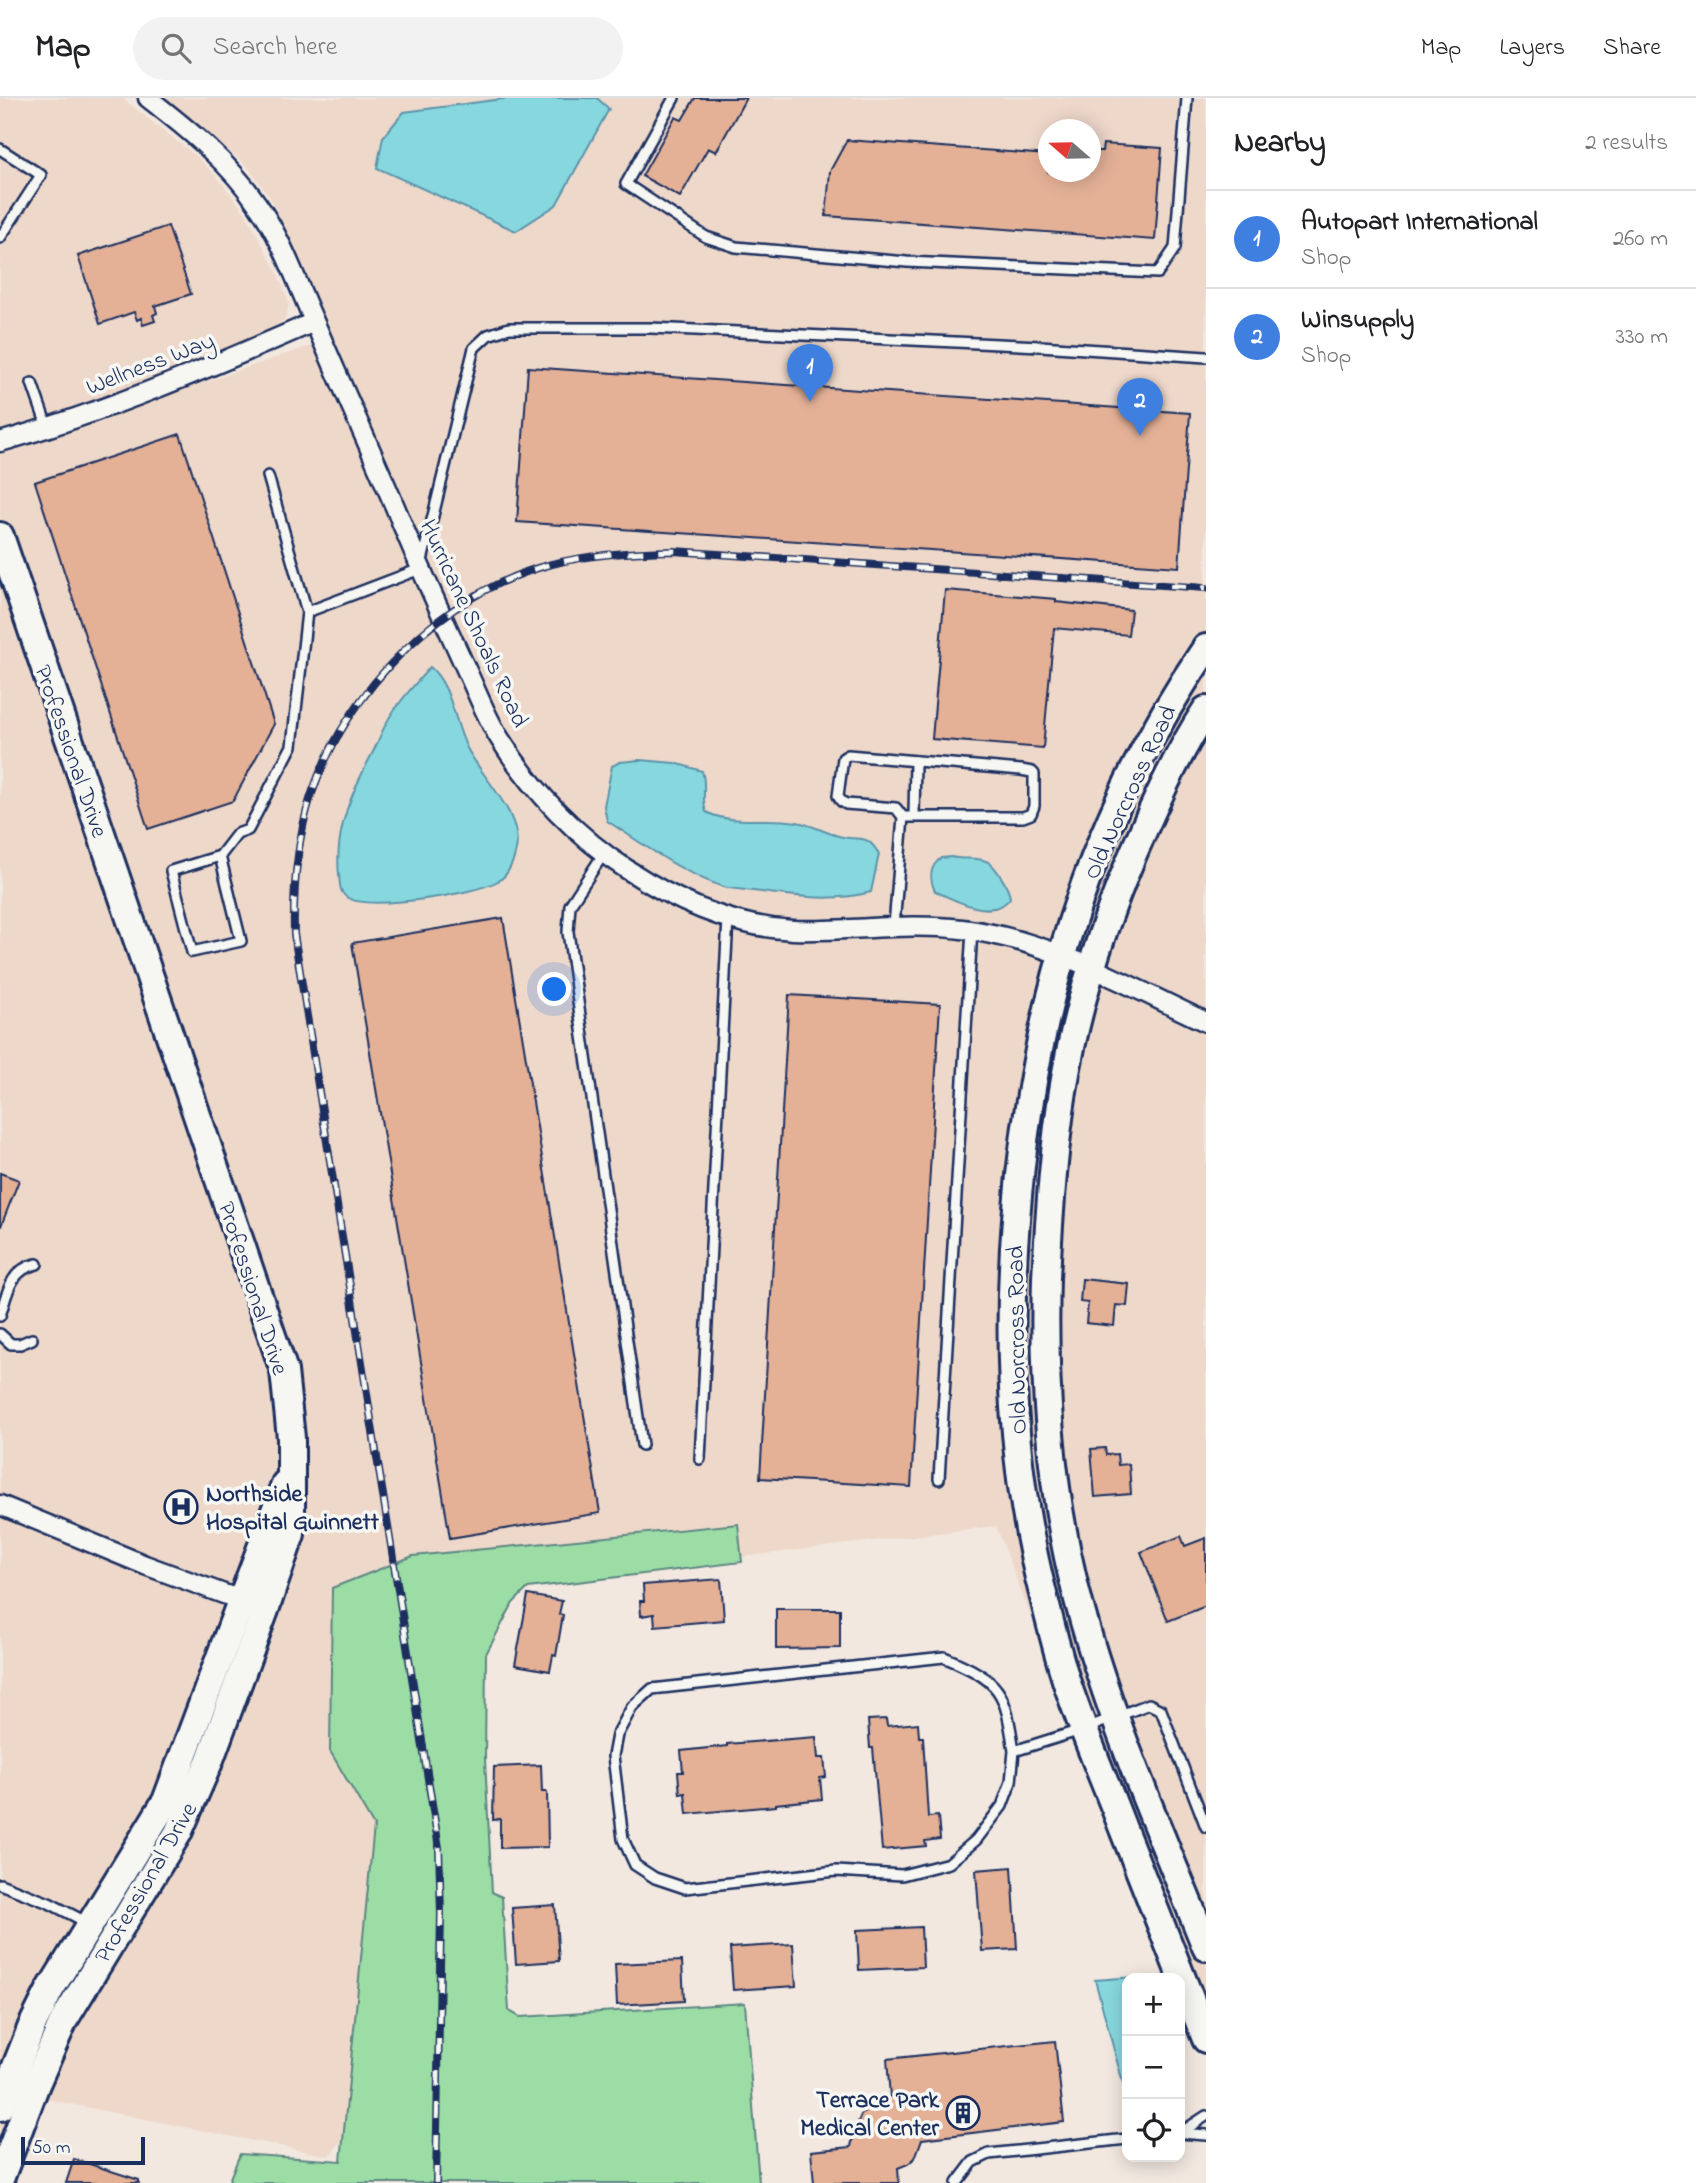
<!DOCTYPE html>
<meta charset="utf-8">
<style>
:root{--surface:#fff;--page:#f2f2f2;--text:#202124;--muted:#757577;--line:#e0e0e0;--accent:#1b2f5e}
body{margin:0;font-family:"Indie Flower",sans-serif;background:var(--page);color:var(--text)}
.controls{position:absolute;right:21px;bottom:21px;display:grid;overflow:hidden;border-radius:14px;box-shadow:0 4px 18px #0003}
.controls button{width:63px;height:63px;display:grid;place-items:center;padding:0;border:0;border-bottom:2px solid var(--line);background:var(--surface);color:var(--text);font:35px sans-serif}
.compass{position:absolute;left:1038px;top:21px;width:63px;height:63px;border-radius:50%;background:var(--surface);box-shadow:0 4px 18px #0003;rotate:290deg}
.scale{position:absolute;left:21px;bottom:18px;width:124px;box-sizing:border-box;padding-left:7px;border:4px solid #1b2f5e;border-top:0;font-size:19px;line-height:24px;white-space:nowrap;color:#1b2f5e;-webkit-text-stroke:5px #f6f6f2;paint-order:stroke}
.you{position:absolute;left:555px;top:892px;width:24px;height:24px;margin:-18px;border:5px solid #fff;border-radius:50%;background:#1a73e8;box-shadow:0 0 0 10px #1a73e833}
.badge{display:grid;place-items:center;width:46px;height:46px;border-radius:50%;background:var(--accent);color:#fff;font-size:23px;font-weight:700}
.pin{position:absolute;translate:-50% -58px;filter:drop-shadow(0 2px 4px #0008)}
.pin::after{content:'';position:absolute;top:37px;width:24px;height:21px;background:inherit;clip-path:polygon(0 0,100% 0,50% 100%)}
.list{margin:0;padding:0;list-style:none}
h2{display:flex;justify-content:space-between;align-items:center;height:91px;margin:0;padding:0 28px;font-size:30px}
h2 small{font-size:23px;font-weight:400;color:var(--muted)}
.list li{display:grid;grid-template-columns:46px 1fr auto;gap:21px;align-items:center;box-sizing:border-box;height:98px;padding:0 28px;border-top:2px solid var(--line)}
.list b{display:block;font-size:26px;white-space:nowrap}
.list p{margin:0;font-size:23px;white-space:nowrap;color:var(--muted)}
.list em{font-size:23px;font-style:normal;color:var(--muted)}
.icon{flex:none;width:38px;height:38px;fill:none;stroke:currentColor;stroke-width:2;stroke-linecap:round;stroke-linejoin:round}
.map{position:relative;flex:none;width:1206px;height:2085px;overflow:hidden}
header{display:flex;align-items:center;gap:42px;box-sizing:border-box;height:98px;padding:0 35px;background:var(--surface);border-bottom:2px solid var(--line)}
header strong{font-size:33px}
nav{display:flex;gap:38px;margin-inline-start:auto;font-size:24px}
.search{width:490px;height:63px;background:var(--page);display:flex;align-items:center;gap:18px;box-sizing:border-box;padding:0 24px;border-radius:38px;color:var(--muted);font-size:26px}
main{display:flex}
aside{flex:1;background:var(--surface)}
.map>svg:first-child{display:block}
.built{fill:#eed8ca;fill-rule:evenodd}
.green{fill:#9cdda6;stroke:#5c8682;stroke-width:2}
.water{fill:#87d8de;stroke:#5c94ab;stroke-width:2}
.building{fill:#e4b197;stroke:#1b2f5e;stroke-width:2}
.lines{fill:none;stroke-linecap:round;stroke-linejoin:round}
.lane-casing{stroke:#1b2f5e;stroke-width:14}
.street-casing{stroke:#1b2f5e;stroke-width:23}
.secondary-casing{stroke:#1b2f5e;stroke-width:32}
.lane{stroke:#f6f6f2;stroke-width:9}
.street{stroke:#f6f6f2;stroke-width:18}
.secondary{stroke:#f6f6f2;stroke-width:26}
.rail-casing{stroke:#1b2f5e;stroke-width:8}
.rail{stroke:#f6f6f2;stroke-width:5;stroke-dasharray:16;stroke-linecap:butt}
.labels{text-anchor:middle;stroke-width:7;stroke-linejoin:round;paint-order:stroke}
.street-label{font-size:24px;fill:#1b2f5e;stroke:#f6f6f2}
.poi-label{font-size:24px;font-weight:bold;fill:#1b2f5e;stroke:#f6f6f2;text-anchor:start}
</style>
<header>
<strong>Map</strong>
<div class="search"><svg class="icon" aria-label="search" viewBox="0 0 24 24"><circle cx="10" cy="10" r="6"/><path d="M15 15l6 6"/></svg>Search here</div>
<nav><a>Map</a><a>Layers</a><a>Share</a></nav>
</header>
<main>
<div class="map">
<svg width="1206" height="2085" viewBox="0 0 1206 2085">
<rect width="100%" height="100%" fill="#f2e8e0"/>
<filter id="ink" filterUnits="userSpaceOnUse"><feTurbulence type="fractalNoise" baseFrequency=".0143" numOctaves="2"/><feDisplacementMap in="SourceGraphic" scale="14" xChannelSelector="R" yChannelSelector="G"/><feConvolveMatrix kernelMatrix="1 2 1 2 8 2 1 2 1" color-interpolation-filters="sRGB"/></filter>
<g filter="url(#ink)">
<g class="built">
<polygon points="0,0 122,0 196,58 218,80 246,116 278,176 289,205 286,219 276,232 206,262 0,336"/>
<path d="M166 0H1206V1952L1092 1678 996 1428 406 1500 449 1918 329 2058 50 2002 30 1993 0 2068V477L57 639 113 813 133 812 0 418V355L333 240 272 103 248 69ZM1048 32H1090V74H1048Z"/>
</g>
<polygon class="green" points="738,1426 742,1464 528,1490 513,1505 486,1556 485,1662 492,1794 502,1799 509,1913 520,1919 745,1905 759,2085 228,2085 240,2056 341,2063 374,1728 330,1653 332,1490 413,1458"/>
<g class="water">
<polygon points="510,0 597,0 609,11 556,107 516,133 377,70 383,39 404,14"/>
<path d="M430 569C452 588 454 624 467 650 482 680 523 716 516 752 514 763 508 778 498 783 476 796 369 813 348 800 339 795 340 785 339 777 334 731 353 692 374 652 380 639 385 625 393 614 404 598 417 584 430 569Z"/>
<path d="M640 662 675 665 702 673C707 687 701 700 706 714 734 728 766 718 797 724 813 727 827 736 843 739 862 743 866 735 879 756L871 794C825 807 773 794 727 790 684 777 645 747 607 723L604 708 612 668 620 664Z"/>
<path d="M951 759C962 762 976 759 986 763 995 766 1009 790 1010 800 994 823 955 803 935 793 929 780 929 769 941 760Z"/>
<polygon points="1135,1879 1136,1880 1127,1880 1127,2000 1095,1882"/>
</g>
<g class="building">
<polygon points="695,0 746,0 716,54 708,50 680,99 642,78 675,19 682,22"/>
<polygon points="847,42 1048,57 1048,74 1090,74 1090,53 1102,53 1103,46 1162,50 1155,142 826,118 830,73"/>
<polygon points="168,128 191,196 155,208 157,215 153,217 155,223 143,227 141,220 137,222 134,214 100,226 78,158"/>
<polygon points="528,269 1190,315 1179,469 517,424"/>
<polygon points="180,336 274,626 233,703 148,731 35,384"/>
<polygon points="945,492 1056,501 1056,504 1131,512 1128,537 1054,530 1043,650 932,641"/>
<polygon points="503,820 600,1415 450,1440 352,845"/>
<polygon points="789,897 940,906 911,1389 760,1380"/>
<polygon points="0,1075 19,1082 1,1128 0,1128"/>
<polygon points="1082,1181 1129,1186 1127,1208 1116,1207 1114,1228 1086,1225 1088,1205 1080,1204"/>
<polygon points="1105,1350 1106,1357 1117,1356 1118,1367 1129,1366 1131,1396 1095,1399 1091,1351"/>
<polygon points="1181,1438 1185,1448 1206,1440 1206,1508 1168,1523 1141,1454"/>
<polygon points="721,1481 724,1522 655,1528 654,1516 641,1518 640,1503 644,1503 643,1487"/>
<polygon points="528,1497 562,1503 559,1516 563,1517 556,1558 553,1557 550,1573 515,1567"/>
<polygon points="776,1511 840,1511 840,1550 776,1551"/>
<polygon points="886,1621 887,1628 918,1625 919,1639 923,1639 928,1719 938,1718 940,1741 925,1743 926,1748 882,1752 873,1650 870,1650 868,1622"/>
<polygon points="816,1639 818,1660 824,1660 826,1679 820,1680 822,1701 776,1706 776,1708 687,1716 685,1695 680,1696 678,1674 683,1674 681,1653 727,1648 727,1646"/>
<polygon points="541,1667 542,1694 547,1694 548,1749 500,1750 500,1721 493,1722 494,1669"/>
<polygon points="1012,1769 1017,1851 982,1853 976,1772"/>
<polygon points="555,1807 559,1863 516,1866 512,1810"/>
<polygon points="921,1829 923,1869 859,1872 857,1832"/>
<polygon points="793,1846 796,1888 733,1892 730,1850"/>
<polygon points="682,1863 684,1903 617,1907 615,1866"/>
<polygon points="1055,1943 1064,2024 922,2041 915,2060 908,2066 898,2070 899,2085 814,2085 811,2053 851,2049 854,2033 861,2017 870,2009 890,1999 887,1961"/>
<polygon points="74,2061 139,2082 139,2085 66,2085"/>
</g>
<g class="lines">
<defs>
<g id="lane">
<polyline points="674,0 626,86 706,139 736,149 907,164 1158,175 1175,150 1187,0"/>
<polyline points="0,51 41,77 0,140"/>
<polyline points="32,285 48,331"/>
<polyline points="268,378 307,514 420,471 474,250 488,237 509,230 651,230 1040,248 1206,259"/>
<polyline points="914,718 915,663"/>
<polyline points="604,755 570,807 568,834 642,1347"/>
<polyline points="220,758 171,773 192,854 241,843 220,758 237,736 248,732 292,648 307,514"/>
<polyline points="894,828 903,719 896,710 846,706 841,703 838,698 843,660 848,657 1021,672 1032,674 1034,676 1034,708 1031,716 1023,719 903,719"/>
<path d="M0 1218C7 1196 10 1171 37 1166"/>
<polyline points="0,1236 11,1246 20,1246 32,1241"/>
<polyline points="700,1361 728,820"/>
<polyline points="939,1381 972,832"/>
<path d="M1014 1653 1011 1684 1002 1708 976 1742 949 1765 902 1777 836 1773 685 1790 655 1780 635 1767 623 1741 613 1658 617 1637 632 1609 652 1591 944 1559C1002 1584 1005 1592 1014 1653L1084 1631 1149 1606 1161 1612 1206 1729"/>
<polyline points="0,1786 49,1805 88,1825"/>
<polyline points="1180,2035 1206,2018"/>
<polyline points="1180,2035 1206,2037"/>
<polyline points="957,2085 973,2064 989,2056 1127,2041"/>
</g>
<g id="street">
<path d="M148 0C189 32 229 64 258 107 284 144 299 191 318 232 344 293 372 354 398 416 419 468 443 520 466 571 477 594 486 619 500 641 531 691 578 740 628 772 677 804 734 829 793 832 849 834 906 824 962 831 1048 841 1128 888 1206 924"/>
<path d="M0 344C108 313 211 269 314 224"/>
<polyline points="0,1407 145,1467 251,1506"/>
</g>
<g id="secondary">
<polyline points="0,438 284,1273 291,1340 291,1436 265,1512 209,1664 178,1735 64,1922 36,1986 0,2081"/>
<path d="M1206 550C1087 724 1032 913 1016 1121 1006 1247 1012 1377 1044 1500 1051 1528 1058 1557 1067 1585 1084 1636 1106 1686 1125 1736 1152 1804 1179 1872 1206 1941"/>
<path d="M1206 612C1181 650 1161 692 1143 733 1106 816 1077 903 1063 993 1053 1055 1049 1118 1046 1180 1043 1284 1050 1389 1075 1490 1106 1613 1159 1731 1206 1849"/>
<polyline points="0,2009 32,1928 50,1892 166,1703 285,1386"/>
</g>
</defs>
<use href="#lane" class="lane-casing"/>
<use href="#street" class="street-casing"/>
<use href="#secondary" class="secondary-casing"/>
<use href="#lane" class="lane"/>
<use href="#street" class="street"/>
<use href="#secondary" class="secondary"/>
<defs>
<path id="rail" d="M436 2085 441 1816 439 1750 294 836C293 790 297 742 311 698 346 593 442 494 552 466 592 456 632 454 674 453L1206 490"/>
</defs>
<use href="#rail" class="rail-casing"/>
<use href="#rail" class="rail"/>
</g>
</g>
<defs>
<symbol id="hospital-ring" viewBox="-11 -11 22 22"><circle r="9.5" fill="#f6f6f2" stroke="#1b2f5e" stroke-width="1.5"/><path d="M-5-5h3v3.5h4V-5h3V5h-3V1.5h-4V5h-3Z" fill="#1b2f5e"/></symbol>
<symbol id="building-ring" viewBox="-11 -11 22 22"><circle r="9.5" fill="#f6f6f2" stroke="#1b2f5e" stroke-width="1.5"/><path d="M-4-6H4V6H1V3H-1V6H-4ZM-2.5-4.3h1.7v1.8h-1.7ZM.8-4.3h1.7v1.8H.8ZM-2.5-1h1.7V.8h-1.7ZM.8-1h1.7V.8H.8Z" fill="#1b2f5e"/></symbol>
</defs>
<g fill-rule="evenodd">
<use href="#hospital-ring" x="162" y="1390" width="38" height="38"/>
<use href="#building-ring" x="944" y="1996" width="38" height="38"/>
</g>
<g class="labels">
<g class="street-label">
<text transform="translate(150 265) rotate(-21)" y="8">Wellness Way</text>
<text transform="translate(475 525) rotate(65)" y="8">Hurricane Shoals Road</text>
<text transform="translate(72 653) rotate(71)" y="8">Professional Drive</text>
<text transform="translate(1129 694) rotate(-65)" y="8">Old Norcross Road</text>
<text transform="translate(254 1190) rotate(72)" y="8">Professional Drive</text>
<text transform="translate(1016 1242) rotate(-91)" y="8">Old Norcross Road</text>
<text transform="translate(145 1784) rotate(-60)" y="8">Professional Drive</text>
</g>
<g class="poi-label">
<text x="206" y="1403">Northside<tspan x="206" dy="28">Hospital Gwinnett</tspan></text>
<text x="939" y="2009" text-anchor="end">Terrace Park<tspan x="939" dy="28">Medical Center</tspan></text>
</g>
</g>
</svg>
<div class="controls">
<button>+</button>
<button>−</button>
<button><svg class="icon" aria-label="locate" viewBox="0 0 24 24"><circle cx="12" cy="12" r="6"/><path d="M12 2v4M12 18v4M2 12h4M18 12h4"/></svg></button>
</div>
<svg class="compass" viewBox="-18 -18 36 36"><path d="M0-13l5 13h-10z" fill="#e53935"/><path d="M0 13l5-13h-10z" fill="#757577"/></svg>
<div class="scale">50 m</div>
<div class="you"></div>
<div class="pin badge" style="left:810px;top:304px;background:#3f7fe0">1</div>
<div class="pin badge" style="left:1140px;top:338px;background:#3f7fe0">2</div>
</div>
<aside>
<h2>Nearby<small>2 results</small></h2>
<ul class="list">
<li><span class="badge" style="background:#3f7fe0">1</span><div><b>Autopart International</b><p>Shop</p></div><em>260 m</em></li>
<li><span class="badge" style="background:#3f7fe0">2</span><div><b>Winsupply</b><p>Shop</p></div><em>330 m</em></li>
</ul>
</aside>
</main>
